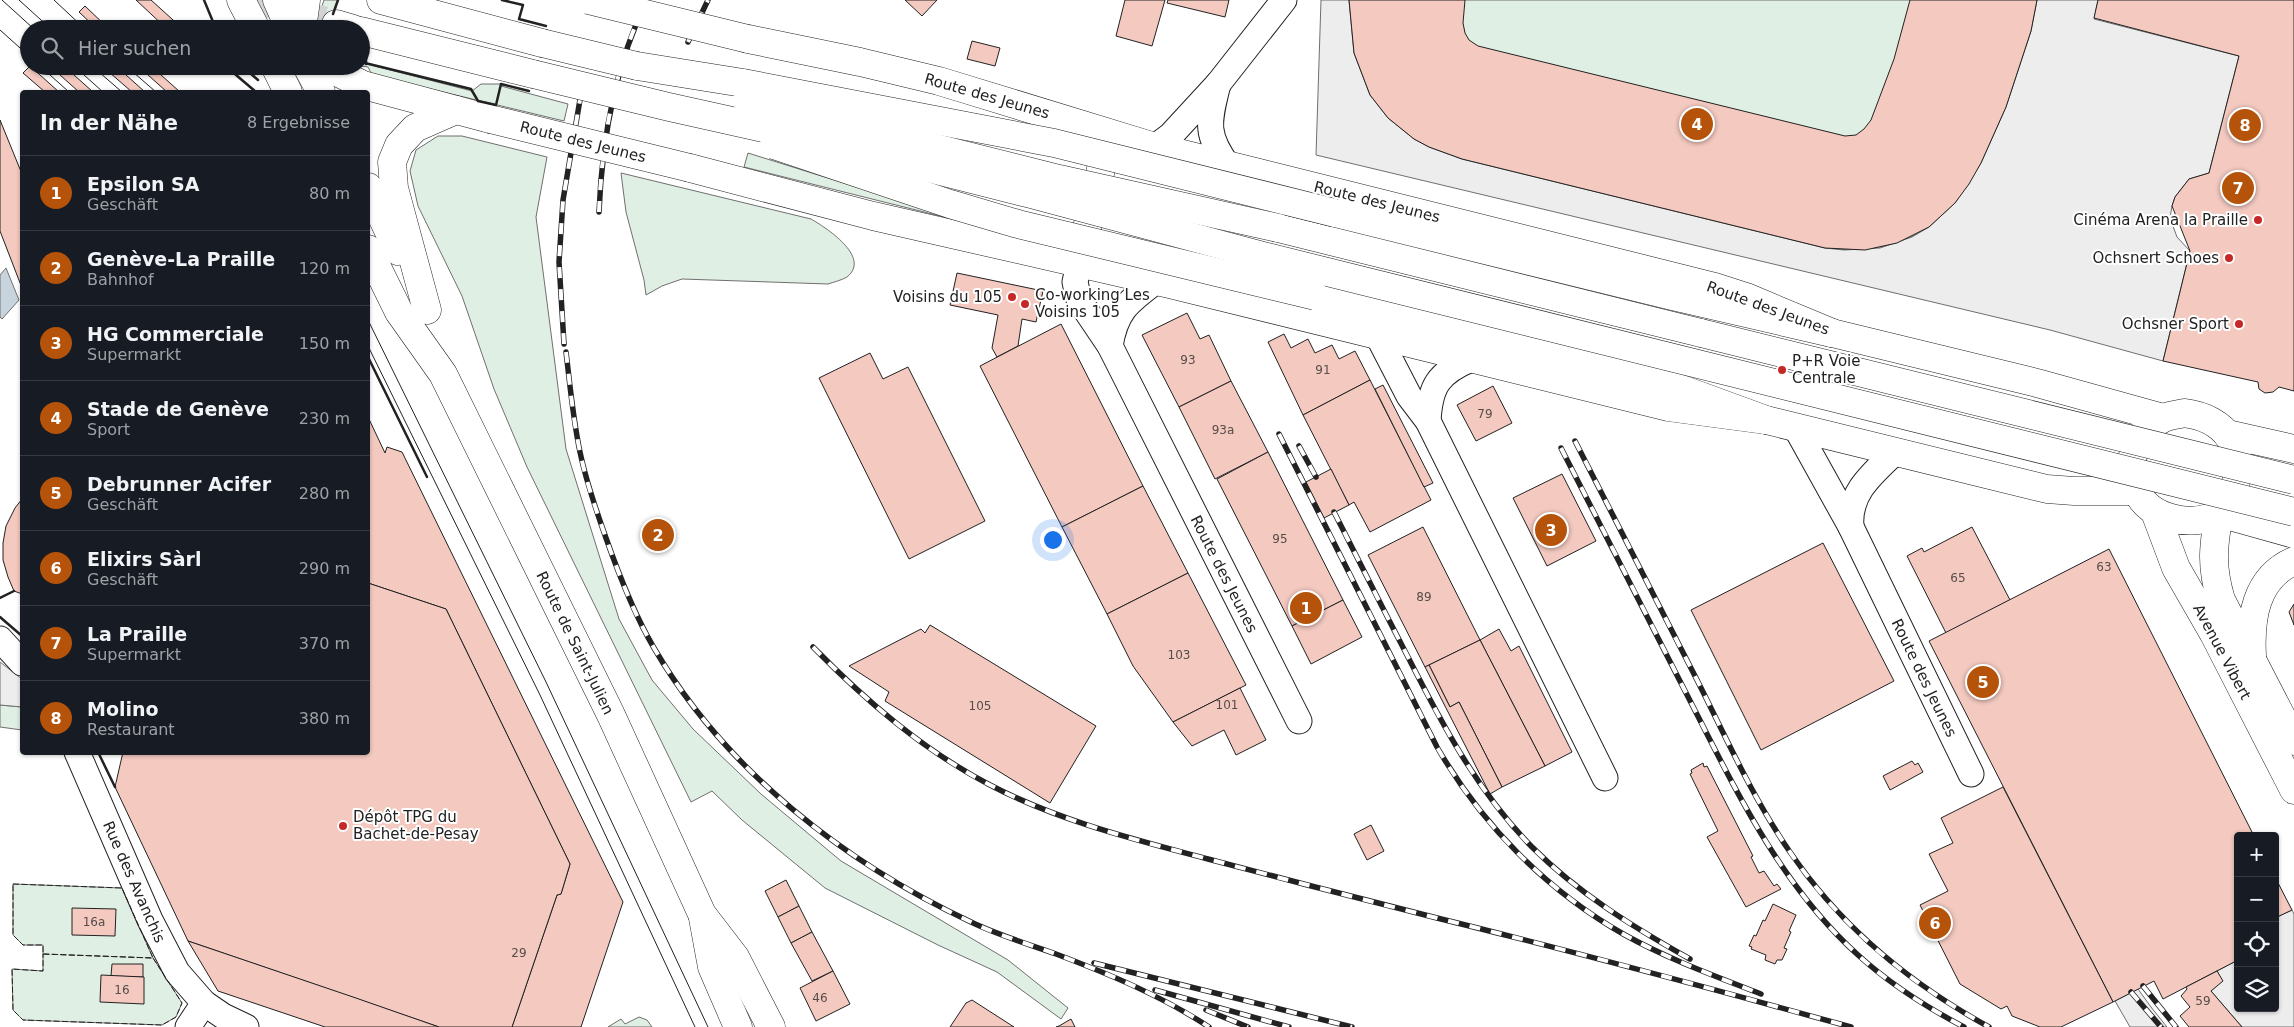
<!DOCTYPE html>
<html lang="de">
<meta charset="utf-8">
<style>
:root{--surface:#171b24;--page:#20242c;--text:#f1f3f6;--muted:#9ea1a6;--line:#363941;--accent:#b45309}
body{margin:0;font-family:"DejaVu Sans",sans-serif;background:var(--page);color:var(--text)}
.controls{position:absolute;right:15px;bottom:15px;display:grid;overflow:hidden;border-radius:5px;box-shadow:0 1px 4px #0004}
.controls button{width:45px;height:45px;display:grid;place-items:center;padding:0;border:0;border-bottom:1px solid var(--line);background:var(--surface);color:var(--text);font:25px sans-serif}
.you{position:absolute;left:1052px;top:539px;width:18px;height:18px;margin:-12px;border:4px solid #fff;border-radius:50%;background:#1a73e8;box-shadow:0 0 0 8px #1a73e833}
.badge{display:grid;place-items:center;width:32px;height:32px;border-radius:50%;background:var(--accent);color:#fff;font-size:16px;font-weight:700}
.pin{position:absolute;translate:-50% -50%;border:2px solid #fff;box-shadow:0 1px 5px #0006}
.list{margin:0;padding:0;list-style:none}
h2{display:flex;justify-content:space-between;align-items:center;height:65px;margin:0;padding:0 20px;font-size:21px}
h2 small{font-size:16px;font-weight:400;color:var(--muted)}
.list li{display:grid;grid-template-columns:32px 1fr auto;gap:15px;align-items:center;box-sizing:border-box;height:75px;padding:0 20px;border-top:1px solid var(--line)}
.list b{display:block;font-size:19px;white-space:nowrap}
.list p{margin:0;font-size:16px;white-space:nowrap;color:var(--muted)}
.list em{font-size:16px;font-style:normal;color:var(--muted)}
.icon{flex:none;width:28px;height:28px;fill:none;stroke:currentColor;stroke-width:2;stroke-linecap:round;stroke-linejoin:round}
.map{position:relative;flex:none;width:2294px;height:1027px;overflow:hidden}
.search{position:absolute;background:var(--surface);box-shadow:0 1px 4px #0004;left:20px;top:20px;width:350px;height:55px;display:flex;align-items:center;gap:12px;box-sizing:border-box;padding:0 18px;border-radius:28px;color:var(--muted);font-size:19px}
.panel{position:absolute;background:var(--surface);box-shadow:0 1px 4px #0004;left:20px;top:90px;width:350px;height:665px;border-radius:5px}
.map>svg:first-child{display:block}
.green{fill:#e0efe3;stroke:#6f6f6f}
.parking{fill:#ededed;stroke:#6f6f6f}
.water{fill:#c7d3dd;stroke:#6f6f6f}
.building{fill:#f3c9c0;stroke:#222}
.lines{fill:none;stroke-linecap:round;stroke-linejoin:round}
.highway-tunnel{stroke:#d3d3d3;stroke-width:28;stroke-dasharray:28 14;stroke-linecap:butt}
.minor-casing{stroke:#222;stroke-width:27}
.major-casing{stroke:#222;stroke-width:29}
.highway-casing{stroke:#222;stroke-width:29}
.minor{stroke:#fff;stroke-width:25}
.major{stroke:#fff;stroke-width:28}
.highway{stroke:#fff;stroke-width:28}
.tram{stroke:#222;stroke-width:1}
.rail-casing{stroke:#222;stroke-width:5.5}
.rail{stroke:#fff;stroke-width:4;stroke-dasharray:11;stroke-linecap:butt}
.major-bridge-casing{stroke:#222;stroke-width:29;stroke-linecap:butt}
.highway-bridge-casing{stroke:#222;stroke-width:29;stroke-linecap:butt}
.major-bridge{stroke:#fff;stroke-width:28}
.highway-bridge{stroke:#fff;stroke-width:28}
.fence{stroke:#222;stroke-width:1;stroke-dasharray:6 2.5;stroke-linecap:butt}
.wall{stroke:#222;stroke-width:2.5}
.poi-dot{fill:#c62828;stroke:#fff;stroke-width:2}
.labels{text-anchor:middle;stroke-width:4;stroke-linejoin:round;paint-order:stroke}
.number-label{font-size:12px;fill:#564c4a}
.street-label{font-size:15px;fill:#222;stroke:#fff}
.poi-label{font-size:15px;fill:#222;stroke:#fff;text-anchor:end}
</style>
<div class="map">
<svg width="2294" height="1027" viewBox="0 0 2294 1027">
<rect width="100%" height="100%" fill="#fff"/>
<g class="green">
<polygon points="324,0 338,0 333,18 334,29 320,29 320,12"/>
<path d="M1349 0H2037C2022 74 1985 203 1911 237 1882 250 1856 251 1825 248L1462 159C1377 130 1353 87 1349 0Z"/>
<polygon points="361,50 367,64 472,91 481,84 501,84 501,86 568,104 564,121 372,75 368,67 361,66"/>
<polygon points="438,136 462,136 547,157 536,217 566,449 619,619 652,680 693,729 761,794 841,861 1008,960 1068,1008 1061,1019 997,972 938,945 825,888 742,820 712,791 691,802 527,467 494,389 462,296 418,206 410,171 416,150"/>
<polygon points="748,153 965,221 964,222 744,167"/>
<path d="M621 173 811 219C825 227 872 257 847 277 842 280 834 282 828 284L682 279 662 286 646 295 644 280 626 212Z"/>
<polygon points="0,705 22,707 22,730 0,727"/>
<polygon points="13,884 122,888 153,958 182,1003 176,1017 162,1025 23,1020 13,1010 12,969 43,971 43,945 23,945 13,935"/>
<polygon points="639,1017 647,1020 652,1027 608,1027 621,1019 625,1024"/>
</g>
<g class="parking">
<polygon points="1321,0 1349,0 1354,53 1370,95 1388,118 1414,139 1429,147 1462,159 1825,248 1844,250 1880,248 1912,237 1929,227 1955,203 1981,163 2006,107 2031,31 2037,0 2098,0 2094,19 2239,56 2209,173 2189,179 2175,197 2172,206 2170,218 2177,237 2190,251 2163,361 2050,330 1316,155"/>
<polygon points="0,662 22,679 22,707 0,705"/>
<polygon points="2292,910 2294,914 2294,1027 2242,1027 2211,991 2222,981 2217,971 2238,960 2238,1008 2275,1008 2275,918"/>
<polygon points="2138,989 2151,1007 2167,1027 2130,1027 2115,1001"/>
</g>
<polygon class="water" points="6,268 19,300 2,319 0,317 0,275"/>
<g class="building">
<polygon points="136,0 151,0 183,29 167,29"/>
<polygon points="905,0 937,0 922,16"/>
<polygon points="1125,0 1165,0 1152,46 1116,36"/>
<polygon points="1168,0 1229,0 1225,17 1167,3"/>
<polygon points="1349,0 1465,0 1463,23 1465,33 1469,40 1478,46 1845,136 1856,135 1864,129 1871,120 1894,59 1910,0 2037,0 2031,31 2006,107 1981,163 1969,184 1955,203 1929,227 1897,243 1865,250 1825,248 1462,159 1429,147 1414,139 1388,118 1370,95 1354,53"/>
<polygon points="2098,0 2294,0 2294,391 2279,387 2273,392 2265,393 2259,389 2258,382 2163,361 2190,251 2172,206 2175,197 2189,179 2209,173 2239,56 2094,18"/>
<polygon points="85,6 109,29 97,29 79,12"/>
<polygon points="972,41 1000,48 995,66 967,59"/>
<polygon points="30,66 59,92 45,92 23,73"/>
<polygon points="50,66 64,66 93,92 79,92"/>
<polygon points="102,66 116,66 145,92 132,92"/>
<polygon points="138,66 151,66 180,92 167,92"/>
<polygon points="0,120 22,174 22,288 0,231"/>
<polygon points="957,273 1043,291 1036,322 1022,319 1018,346 997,357 992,348 998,315 950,305"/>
<polygon points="1187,313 1200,339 1209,335 1231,381 1179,407 1142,335"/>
<polygon points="1061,324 1143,486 1062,527 980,366"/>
<polygon points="1284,334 1291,348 1308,339 1315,353 1332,345 1339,359 1355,351 1370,380 1303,415 1268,342"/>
<polygon points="870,353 883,379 908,367 985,521 909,559 819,378"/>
<polygon points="1370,380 1431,500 1370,532 1354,502 1349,505 1303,415"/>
<polygon points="1231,381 1268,452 1215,479 1179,407"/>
<polygon points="1383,385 1433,483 1424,487 1375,389"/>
<polygon points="1493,386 1512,423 1476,441 1457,405"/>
<polygon points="368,417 385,453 387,447 402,452 623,902 581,1027 512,1027 557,895 561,894 570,864 446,609 368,583"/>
<polygon points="1268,452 1343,600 1292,626 1217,479"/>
<polygon points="1331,469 1349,505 1324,518 1306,482"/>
<polygon points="1562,474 1596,541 1547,566 1513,498"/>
<polygon points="1143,486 1188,573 1107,614 1062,527"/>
<polygon points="22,499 22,594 14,591 8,577 3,560 3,543 6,526 15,508"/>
<polygon points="1423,527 1480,640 1425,667 1368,555"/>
<polygon points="1972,527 2010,600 1946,633 1907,556 1922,548 1924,552"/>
<polygon points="1823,543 1894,681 1761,750 1691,610"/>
<polygon points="2109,549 2254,836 2238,836 2238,960 2163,999 2154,981 2113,1002 1929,641"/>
<polygon points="1188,573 1246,685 1173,722 1133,666 1107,614"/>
<polygon points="368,583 446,609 570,864 561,894 557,895 512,1027 439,1027 188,941 115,787 123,752 368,752"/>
<polygon points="1343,600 1362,637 1311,664 1292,626"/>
<polygon points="2294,604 2294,625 2289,612"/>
<polygon points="930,625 1096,726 1050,803 885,701 889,692 849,666 921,629 925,633"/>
<polygon points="1499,629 1511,651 1519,646 1572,752 1545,766 1480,640"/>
<polygon points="1480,640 1545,766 1502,787 1459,702 1450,707 1429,665"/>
<polygon points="1429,665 1450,707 1459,702 1502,787 1490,794 1425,667"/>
<polygon points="1240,688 1266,740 1236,755 1224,730 1192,746 1173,722"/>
<polygon points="1912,761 1915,765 1918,763 1923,772 1890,790 1883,776"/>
<polygon points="1703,763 1704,767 1707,766 1753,856 1751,857 1759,873 1764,871 1774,886 1777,884 1781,889 1746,907 1707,837 1718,831 1690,774 1692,773 1691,770"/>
<polygon points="2003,787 2113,1002 2061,1027 2040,1027 2012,1016 2007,1006 2001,1009 1960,984 1920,905 1948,891 1929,854 1953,843 1941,818"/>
<polygon points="1371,825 1384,851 1367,860 1354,834"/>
<polygon points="2275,877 2292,910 2275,918"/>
<polygon points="786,880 799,906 778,917 765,891"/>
<polygon points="1773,904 1796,915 1789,931 1791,932 1784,948 1787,949 1782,960 1777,960 1775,964 1765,960 1766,955 1751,949 1752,947 1749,946 1754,935 1756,936 1763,920 1765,921"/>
<polygon points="799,906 812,932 791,943 778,917"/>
<polygon points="72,908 116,909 115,936 72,935"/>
<polygon points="812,932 833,971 812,981 791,943"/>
<polygon points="188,941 353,997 439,1027 325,1027 218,991"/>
<polygon points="112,964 143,964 143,977 111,976"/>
<polygon points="833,971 850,1004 816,1021 800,988"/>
<polygon points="2217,971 2223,981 2211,991 2242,1027 2189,1027 2180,1016 2190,1007 2181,996 2187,989 2186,987"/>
<polygon points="101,975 144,977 144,1004 100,1002"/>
<polygon points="972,1000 1014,1027 950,1027 966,1003"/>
<polygon points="1071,1019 1075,1027 1056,1027 1059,1026"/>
</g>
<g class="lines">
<polyline class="highway-tunnel" points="257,0 336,24"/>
<defs>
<g id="minor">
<path d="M1218 84C1209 121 1204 133 1228 166"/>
<polyline points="1155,147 1171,135 1218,84 1284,0"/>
<polyline points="1079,264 1075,282 1079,300 1110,346 1299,721"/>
<polyline points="1378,336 1409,396 1428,421 1605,778"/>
<path d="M1110 346C1116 310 1128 302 1156 281"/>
<path d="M1428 421C1430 386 1438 373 1471 359"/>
<polyline points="1796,428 1851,527 1971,774"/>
<path d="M1851 527C1848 493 1872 474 1895 452"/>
<polyline points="0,639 22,663"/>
<polyline points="77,752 150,920 177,972 204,1003 223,1016 246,1027"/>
<polyline points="188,1027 204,1003"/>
</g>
<g id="major">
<polyline points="241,0 256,29"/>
<polyline points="277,0 290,29"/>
<polyline points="302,29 306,0"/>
<polyline points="748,39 860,62 939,81 1155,147 1715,287 1746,297 1832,333 2037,383 2163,418"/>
<polyline points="275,66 288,92"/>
<polyline points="307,66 321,92"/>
<polyline points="325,66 363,85 490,119"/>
<polyline points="690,168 873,216 1170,284 1668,407 1766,420 2047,489 2074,491 2136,491"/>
<polyline points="368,187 398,251"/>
<polyline points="368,249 399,312 443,374 611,715 702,914 735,957 771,1027"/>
<polyline points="1079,262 1109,135"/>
<polyline points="427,310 394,188 392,162 399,145 415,128 456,110"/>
<path d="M2184 413C2226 418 2249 450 2233 491 2230 499 2226 509 2219 513 2192 529 2149 519 2136 490 2125 464 2135 431 2162 419 2168 415 2177 415 2184 413Z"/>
<polyline points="2227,434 2294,449"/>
<polyline points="2155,512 2176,568 2214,634 2294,790"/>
<path d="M2219 513C2213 548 2211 566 2221 600L2294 741"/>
<polyline points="2219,513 2294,534"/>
<path d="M2252 656C2250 619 2255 578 2294 561"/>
<polyline points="703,918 712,967 738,1027"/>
</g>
<g id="highway">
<polyline points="381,0 542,43"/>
<polyline points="336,24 353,29"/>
<polyline points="361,31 533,74"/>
<polyline points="637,66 743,83"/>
<polyline points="1335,213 1672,296 1832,333"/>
<polyline points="1278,228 1701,333"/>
<polyline points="1315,296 1673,386 1766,420"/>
</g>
</defs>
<use href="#minor" class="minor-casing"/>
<use href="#major" class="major-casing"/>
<use href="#highway" class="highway-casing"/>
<use href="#minor" class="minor"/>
<use href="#major" class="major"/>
<use href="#highway" class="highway"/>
<g class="tram">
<polyline points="2,0 34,29"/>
<polyline points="19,0 51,29"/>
<polyline points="54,0 85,29"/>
<polyline points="0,30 29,56"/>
<polyline points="40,66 69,92"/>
<polyline points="74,66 103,92"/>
<polyline points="92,66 122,92"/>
<polyline points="126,66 156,92"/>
<polyline points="368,320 546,682 708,1027"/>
<polyline points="368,346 540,695 695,1027"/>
</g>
<defs>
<g id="rail">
<polyline points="688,42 708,0"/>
<path d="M599 212C602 139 614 67 647 0"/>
<polyline points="564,344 559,262 563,200 584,76"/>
<path d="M566 352C570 385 573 419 580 452 586 481 596 510 606 538 619 575 634 614 654 648 725 770 845 863 971 922 998 935 1028 944 1056 954 1109 974 1162 996 1209 1027"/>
<path d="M1279 434 1437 747C1482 825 1546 890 1625 935 1668 959 1715 976 1761 994"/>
<path d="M1575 441C1615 519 1655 598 1695 676 1725 735 1752 797 1790 852 1841 927 1909 983 1989 1027"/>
<polyline points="1299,446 1316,477"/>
<path d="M1561 448C1602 528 1643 608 1683 687 1732 782 1777 882 1858 955 1890 984 1926 1007 1964 1027"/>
<path d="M1334 512C1359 561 1383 609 1408 657 1443 726 1478 792 1532 847 1578 893 1633 927 1690 959"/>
<path d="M813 647C866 701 923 750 990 785 1059 821 1133 839 1208 859 1284 879 1361 899 1437 918 1576 952 1713 989 1851 1027"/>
<polyline points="1094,963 1352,1027"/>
<polyline points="2143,986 2176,1027"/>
<polyline points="1155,990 1289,1027"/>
<polyline points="2131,992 2161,1027"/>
<polyline points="1206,1010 1248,1027"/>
</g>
</defs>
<use href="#rail" class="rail-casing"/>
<use href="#rail" class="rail"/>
<defs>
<g id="major-bridge">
<polyline points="588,0 748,39"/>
<polyline points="490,119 690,168"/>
</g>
<g id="highway-bridge">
<polyline points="542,43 637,66"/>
<polyline points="533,74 669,107 822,141 1031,194 1263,256 2294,512"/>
<polyline points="743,83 1054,143 1335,213"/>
<polyline points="747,101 1059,179 1278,228"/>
<polyline points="774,145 950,204 1018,224 1315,296"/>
<polyline points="1701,333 2294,480"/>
</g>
</defs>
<use href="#major-bridge" class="major-bridge-casing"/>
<use href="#highway-bridge" class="highway-bridge-casing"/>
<use href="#major-bridge" class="major-bridge"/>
<use href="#highway-bridge" class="highway-bridge"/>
<g class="fence">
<polygon points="13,884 122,888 153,958 43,954 43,945 23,945 13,935"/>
<polygon points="43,954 153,958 182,1003 176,1017 162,1025 23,1020 13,1010 12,969 43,971"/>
</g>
<g class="wall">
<polyline points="204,0 216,29"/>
<polyline points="502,0 523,5 519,19 546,26"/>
<polyline points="333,14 338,0"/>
<polyline points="361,50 366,57 366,64"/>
<polyline points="361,62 471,89 478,101 496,105 501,84 529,91"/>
<polyline points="242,66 258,80"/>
<polyline points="229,69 256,92"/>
<polyline points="368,357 427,477"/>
<polyline points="0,598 14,591"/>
<polyline points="0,617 22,636"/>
<polyline points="98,752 115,787"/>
</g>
</g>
<g class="poi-dot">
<circle cx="2258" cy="220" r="5"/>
<circle cx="2229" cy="258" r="5"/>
<circle cx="1012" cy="297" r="5"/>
<circle cx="1025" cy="304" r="5"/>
<circle cx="2239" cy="324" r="5"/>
<circle cx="1782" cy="370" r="5"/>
<circle cx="343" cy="826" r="5"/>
</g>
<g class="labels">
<g class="number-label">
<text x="1188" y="364">93</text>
<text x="1323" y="374">91</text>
<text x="1485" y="418">79</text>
<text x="1223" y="434">93a</text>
<text x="1280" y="543">95</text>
<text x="2104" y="571">63</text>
<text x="1958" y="582">65</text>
<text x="1424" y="601">89</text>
<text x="1179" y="659">103</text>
<text x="1227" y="709">101</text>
<text x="980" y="710">105</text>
<text x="94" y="926">16a</text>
<text x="519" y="957">29</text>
<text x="122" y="994">16</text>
<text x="820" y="1002">46</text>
<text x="2203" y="1005">59</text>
</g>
<g class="street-label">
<text transform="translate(987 96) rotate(16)" y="5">Route des Jeunes</text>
<text transform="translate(583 142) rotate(14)" y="5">Route des Jeunes</text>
<text transform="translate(1377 202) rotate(14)" y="5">Route des Jeunes</text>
<text transform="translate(1768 308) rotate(20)" y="5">Route des Jeunes</text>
<text transform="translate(1224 574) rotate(63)" y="5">Route des Jeunes</text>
<text transform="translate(575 643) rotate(64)" y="5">Route de Saint-Julien</text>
<text transform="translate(2222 652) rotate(62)" y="5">Avenue Vibert</text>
<text transform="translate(1924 678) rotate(64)" y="5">Route des Jeunes</text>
<text transform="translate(134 882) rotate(66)" y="5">Rue des Avanchis</text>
</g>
<g class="poi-label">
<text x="2248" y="225">Cinéma Arena la Praille</text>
<text x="2219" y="263">Ochsnert Schoes</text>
<text x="1035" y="300" text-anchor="start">Co-working Les<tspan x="1035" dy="17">Voisins 105</tspan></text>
<text x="1002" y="302">Voisins du 105</text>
<text x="2229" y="329">Ochsner Sport</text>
<text x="1792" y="366" text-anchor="start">P+R Voie<tspan x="1792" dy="17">Centrale</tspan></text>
<text x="353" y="822" text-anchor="start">Dépôt TPG du<tspan x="353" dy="17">Bachet-de-Pesay</tspan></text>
</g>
</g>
</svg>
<div class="controls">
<button>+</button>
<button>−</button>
<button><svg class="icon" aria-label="locate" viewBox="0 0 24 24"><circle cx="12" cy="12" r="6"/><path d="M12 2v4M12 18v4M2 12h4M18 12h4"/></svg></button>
<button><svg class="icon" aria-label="layers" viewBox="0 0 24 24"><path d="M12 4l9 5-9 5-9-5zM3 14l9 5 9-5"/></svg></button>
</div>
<div class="you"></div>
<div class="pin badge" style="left:1306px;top:608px">1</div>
<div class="pin badge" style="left:658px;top:535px">2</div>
<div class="pin badge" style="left:1551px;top:530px">3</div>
<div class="pin badge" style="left:1697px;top:124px">4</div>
<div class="pin badge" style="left:1983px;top:682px">5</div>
<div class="pin badge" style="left:1935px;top:923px">6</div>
<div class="pin badge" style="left:2238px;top:188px">7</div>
<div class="pin badge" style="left:2245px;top:125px">8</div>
<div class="search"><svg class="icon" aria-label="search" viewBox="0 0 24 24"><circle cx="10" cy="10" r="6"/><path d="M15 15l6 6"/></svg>Hier suchen</div>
<section class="panel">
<h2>In der Nähe<small>8 Ergebnisse</small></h2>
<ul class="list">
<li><span class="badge">1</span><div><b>Epsilon SA</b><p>Geschäft</p></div><em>80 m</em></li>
<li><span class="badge">2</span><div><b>Genève-La Praille</b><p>Bahnhof</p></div><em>120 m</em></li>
<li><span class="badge">3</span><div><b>HG Commerciale</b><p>Supermarkt</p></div><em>150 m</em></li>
<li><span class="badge">4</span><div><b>Stade de Genève</b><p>Sport</p></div><em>230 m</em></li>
<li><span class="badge">5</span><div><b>Debrunner Acifer</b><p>Geschäft</p></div><em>280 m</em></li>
<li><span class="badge">6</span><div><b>Elixirs Sàrl</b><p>Geschäft</p></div><em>290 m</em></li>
<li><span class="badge">7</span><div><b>La Praille</b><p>Supermarkt</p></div><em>370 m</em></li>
<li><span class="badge">8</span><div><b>Molino</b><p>Restaurant</p></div><em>380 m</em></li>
</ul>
</section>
</div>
